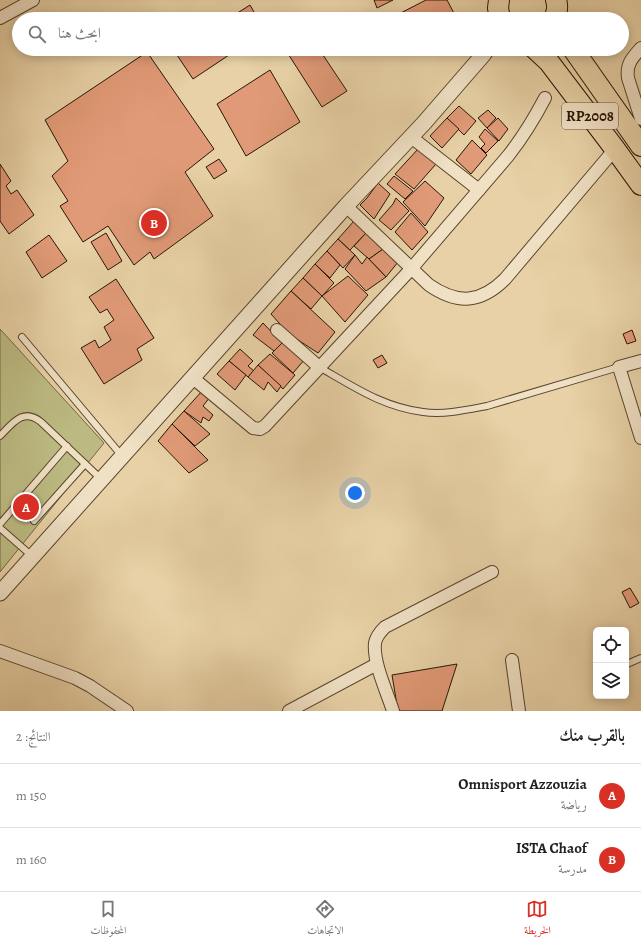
<!DOCTYPE html>
<html lang="ar">
<meta charset="utf-8">
<style>
:root{--surface:#fff;--page:#f6f6f6;--text:#222;--muted:#767676;--line:#e0e0e0;--accent:#d93025}
body{margin:0;font-family:Alegreya,Amiri,serif;background:var(--page);color:var(--text);direction:rtl}
.controls{position:absolute;right:12px;bottom:12px;display:grid;overflow:hidden;border-radius:6px;box-shadow:0 2px 10px #0003}
.controls button{width:36px;height:36px;display:grid;place-items:center;padding:0;border:0;border-bottom:1px solid var(--line);background:var(--surface);color:var(--text);font:20px sans-serif}
.you{position:absolute;left:355px;top:493px;width:14px;height:14px;margin:-10px;border:3px solid #fff;border-radius:50%;background:#1a73e8;box-shadow:0 0 0 6px #1a73e833}
.badge{display:grid;place-items:center;width:26px;height:26px;border-radius:50%;background:var(--accent);color:#fff;font-size:13px;font-weight:700}
.pin{position:absolute;translate:-50% -50%;border:2px solid #fff;box-shadow:0 1px 4px #0006}
.list{margin:0;padding:0;list-style:none}
h2{display:flex;justify-content:space-between;align-items:center;height:52px;margin:0;padding:0 16px;font-size:17px}
h2 small{font-size:13px;font-weight:400;color:var(--muted)}
.list li{display:grid;grid-template-columns:26px 1fr auto;gap:12px;align-items:center;box-sizing:border-box;height:64px;padding:0 16px;border-top:1px solid var(--line)}
.list b{display:block;font-size:15px;white-space:nowrap}
.list p{margin:0;font-size:13px;white-space:nowrap;color:var(--muted)}
.list em{font-size:13px;font-style:normal;color:var(--muted)}
.icon{flex:none;width:22px;height:22px;fill:none;stroke:currentColor;stroke-width:2;stroke-linecap:round;stroke-linejoin:round}
.map{position:relative;flex:none;width:641px;height:711px;overflow:hidden;direction:ltr}
.search{position:absolute;background:var(--surface);box-shadow:0 2px 10px #0003;left:12px;right:12px;top:12px;height:44px;display:flex;align-items:center;gap:10px;box-sizing:border-box;padding:0 14px;border-radius:22px;color:var(--muted);font-size:15px}
.sheet{height:180px;background:var(--surface)}
nav{display:flex;justify-content:space-around;align-items:center;box-sizing:border-box;height:56px;border-top:1px solid var(--line);background:var(--surface);font-size:11px;color:var(--muted)}
nav a{display:grid;justify-items:center;gap:2px}
nav .on{color:var(--accent)}
.map>svg:first-child{display:block}
.green{fill:#bcba82;stroke:#726844}
.building{fill:#e19a77;stroke:#281606}
.lines{fill:none;stroke-linecap:round;stroke-linejoin:round}
.service-casing{stroke:#58452e;stroke-width:8}
.minor-casing{stroke:#58452e;stroke-width:14}
.tertiary-casing{stroke:#58452e;stroke-width:17}
.trunk-casing{stroke:#281606;stroke-width:22}
.service{stroke:#f0e1c5;stroke-width:6}
.minor{stroke:#f0e1c5;stroke-width:12}
.tertiary{stroke:#f0e1c5;stroke-width:15}
.trunk{stroke:#e8d1a6;stroke-width:20}
.labels{text-anchor:middle;stroke-width:3;stroke-linejoin:round;paint-order:stroke}
.shield{fill:#f0e1c5;stroke:#64533f;stroke-width:1}
.shield-label{font-size:15px;font-weight:bold;fill:#281606}
</style>
<div class="map">
<svg width="641" height="711" viewBox="0 0 641 711">
<rect width="100%" height="100%" fill="#e8d1a6"/>
<filter id="stains"><feTurbulence type="fractalNoise" baseFrequency=".005" numOctaves="4"/><feColorMatrix values="0 0 0 0 .2 0 0 0 0 .09 0 0 0 0 .02 0 0 0 .5 -.17"/></filter>
<radialGradient id="worn" r=".72"><stop offset=".6" stop-color="#630" stop-opacity="0"/><stop offset="1" stop-color="#630" stop-opacity=".3"/></radialGradient>
<polygon class="green" points="0,329 104,443 0,572"/>
<g class="building">
<polygon points="374,0 393,0 377,8"/>
<polygon points="426,0 447,0 457,19 389,19"/>
<polygon points="250,5 258,19 228,19"/>
<polygon points="181,49 238,49 193,79 175,52"/>
<polygon points="285,49 319,49 347,91 322,107"/>
<polygon points="147,52 214,149 185,172 213,216 154,259 150,252 134,265 108,226 83,242 60,206 68,201 52,176 68,161 45,120"/>
<polygon points="270,70 300,122 246,156 217,104"/>
<polygon points="459,106 476,121 464,135 447,118"/>
<polygon points="488,110 496,118 487,128 478,118"/>
<polygon points="447,118 459,129 442,148 430,136"/>
<polygon points="498,118 508,129 499,141 487,128"/>
<polygon points="485,129 498,141 486,153 481,148 485,144 479,137"/>
<polygon points="472,140 487,155 471,174 456,160"/>
<polygon points="419,148 436,164 414,189 395,174"/>
<polygon points="219,159 227,171 214,179 206,167"/>
<polygon points="0,164 11,181 6,186 11,194 17,190 34,215 9,234 0,221"/>
<polygon points="394,176 413,191 405,199 387,184"/>
<polygon points="425,181 444,198 425,226 403,202"/>
<polygon points="378,183 390,194 374,219 360,205 367,198"/>
<polygon points="396,198 409,211 391,230 379,220 393,204"/>
<polygon points="411,213 428,232 412,250 395,232"/>
<polygon points="354,221 366,233 350,250 338,239"/>
<polygon points="106,233 122,261 108,270 91,242"/>
<polygon points="366,233 383,249 369,259 354,246"/>
<polygon points="49,235 67,261 42,278 26,252"/>
<polygon points="338,239 355,255 343,268 327,251"/>
<polygon points="383,249 398,262 386,277 369,259"/>
<polygon points="327,251 340,265 330,278 315,264"/>
<polygon points="355,255 362,264 367,257 386,277 366,291 345,269"/>
<polygon points="315,264 334,283 322,296 303,278"/>
<polygon points="348,276 368,295 345,322 322,296"/>
<polygon points="303,278 322,296 311,309 291,291"/>
<polygon points="116,279 154,338 137,349 142,360 104,384 81,348 95,340 99,348 111,340 104,327 114,320 107,309 100,313 89,297"/>
<polygon points="291,291 335,332 318,353 289,334 271,314"/>
<polygon points="263,323 282,343 274,351 253,335"/>
<polygon points="632,330 636,341 627,344 623,334"/>
<polygon points="284,341 305,359 293,373 272,353"/>
<polygon points="240,349 253,361 248,366 254,371 248,377 229,361"/>
<polygon points="270,354 295,375 283,389 258,365"/>
<polygon points="382,355 387,363 378,368 373,360"/>
<polygon points="229,361 246,375 235,390 217,374"/>
<polygon points="258,365 281,386 277,392 268,382 264,390 248,377"/>
<polygon points="203,390 210,397 203,406 213,415 209,421 203,417 201,423 184,411"/>
<polygon points="184,411 210,434 195,446 172,424"/>
<polygon points="172,424 208,460 189,473 158,441"/>
<polygon points="630,588 639,603 630,608 622,592"/>
<polygon points="457,664 442,711 398,711 392,675"/>
</g>
<g class="lines">
<defs>
<g id="service">
<polyline points="22,337 122,456"/>
<path d="M319 367C354 387 383 407 423 412 444 415 466 410 487 406L619 367"/>
<path d="M0 436C12 424 23 407 41 422L101 479"/>
<polyline points="34,521 85,464"/>
<polyline points="0,524 67,446"/>
<polyline points="0,528 32,556"/>
<polyline points="627,664 641,658"/>
</g>
<g id="minor">
<polyline points="0,18 33,0"/>
<path d="M641 48C632 58 626 64 628 78L641 119"/>
<polyline points="411,137 479,190"/>
<path d="M346 206 429 285C458 305 481 303 505 279L615 149"/>
<polyline points="277,330 319,367"/>
<polyline points="641,361 619,367 641,438"/>
<path d="M193 378 253 428 260 429 265 426 411 269 508 156C523 137 534 119 545 98"/>
<polyline points="0,651 75,678 90,686 127,711"/>
<polyline points="512,660 519,711"/>
<polyline points="289,711 377,664"/>
<path d="M393 711C387 692 373 663 375 643 376 637 380 632 385 627L492 572"/>
</g>
<polyline id="tertiary" points="0,593 346,206 424,123 483,55 487,49"/>
<g id="trunk">
<polyline points="499,0 498,8 500,19"/>
<path d="M554 19C557 13 558 6 556 0"/>
<polyline points="535,49 549,62 615,149 641,185"/>
<polyline points="573,49 641,146"/>
</g>
</defs>
<use href="#service" class="service-casing"/>
<use href="#minor" class="minor-casing"/>
<use href="#tertiary" class="tertiary-casing"/>
<use href="#trunk" class="trunk-casing"/>
<use href="#service" class="service"/>
<use href="#minor" class="minor"/>
<use href="#tertiary" class="tertiary"/>
<use href="#trunk" class="trunk"/>
</g>
<g class="labels">
<rect class="shield" x="562" y="103" width="56" height="26" rx="3"/>
<g class="shield-label">
<text x="590" y="121">RP2008</text>
</g>
</g>
<rect width="100%" height="100%" filter="url(#stains)"/>
<rect width="100%" height="100%" fill="url(#worn)"/>
</svg>
<div class="controls">
<button><svg class="icon" aria-label="locate" viewBox="0 0 24 24"><circle cx="12" cy="12" r="6"/><path d="M12 2v4M12 18v4M2 12h4M18 12h4"/></svg></button>
<button><svg class="icon" aria-label="layers" viewBox="0 0 24 24"><path d="M12 4l9 5-9 5-9-5zM3 14l9 5 9-5"/></svg></button>
</div>
<div class="you"></div>
<div class="pin badge" style="left:26px;top:507px">A</div>
<div class="pin badge" style="left:154px;top:223px">B</div>
<div class="search"><svg class="icon" aria-label="search" viewBox="0 0 24 24"><circle cx="10" cy="10" r="6"/><path d="M15 15l6 6"/></svg>ابحث هنا</div>
</div>
<section class="sheet">
<h2>بالقرب منك<small>النتائج: 2</small></h2>
<ul class="list">
<li><span class="badge">A</span><div><b>Omnisport Azzouzia</b><p>رياضة</p></div><em>150 m</em></li>
<li><span class="badge">B</span><div><b>ISTA Chaof</b><p>مدرسة</p></div><em>160 m</em></li>
</ul>
</section>
<nav>
<a class="on"><svg class="icon" aria-label="map" viewBox="0 0 24 24"><path d="M3 6l6-2 6 2 6-2v14l-6 2-6-2-6 2zM9 4v14M15 6v14"/></svg>الخريطة</a>
<a><svg class="icon" aria-label="directions" viewBox="0 0 24 24"><path d="M12 3l9 9-9 9-9-9zM9 14v-3h6M13 9l2 2-2 2"/></svg>الاتجاهات</a>
<a><svg class="icon" aria-label="saved" viewBox="0 0 24 24"><path d="M7 4h10v16l-5-4-5 4z"/></svg>المحفوظات</a>
</nav>
